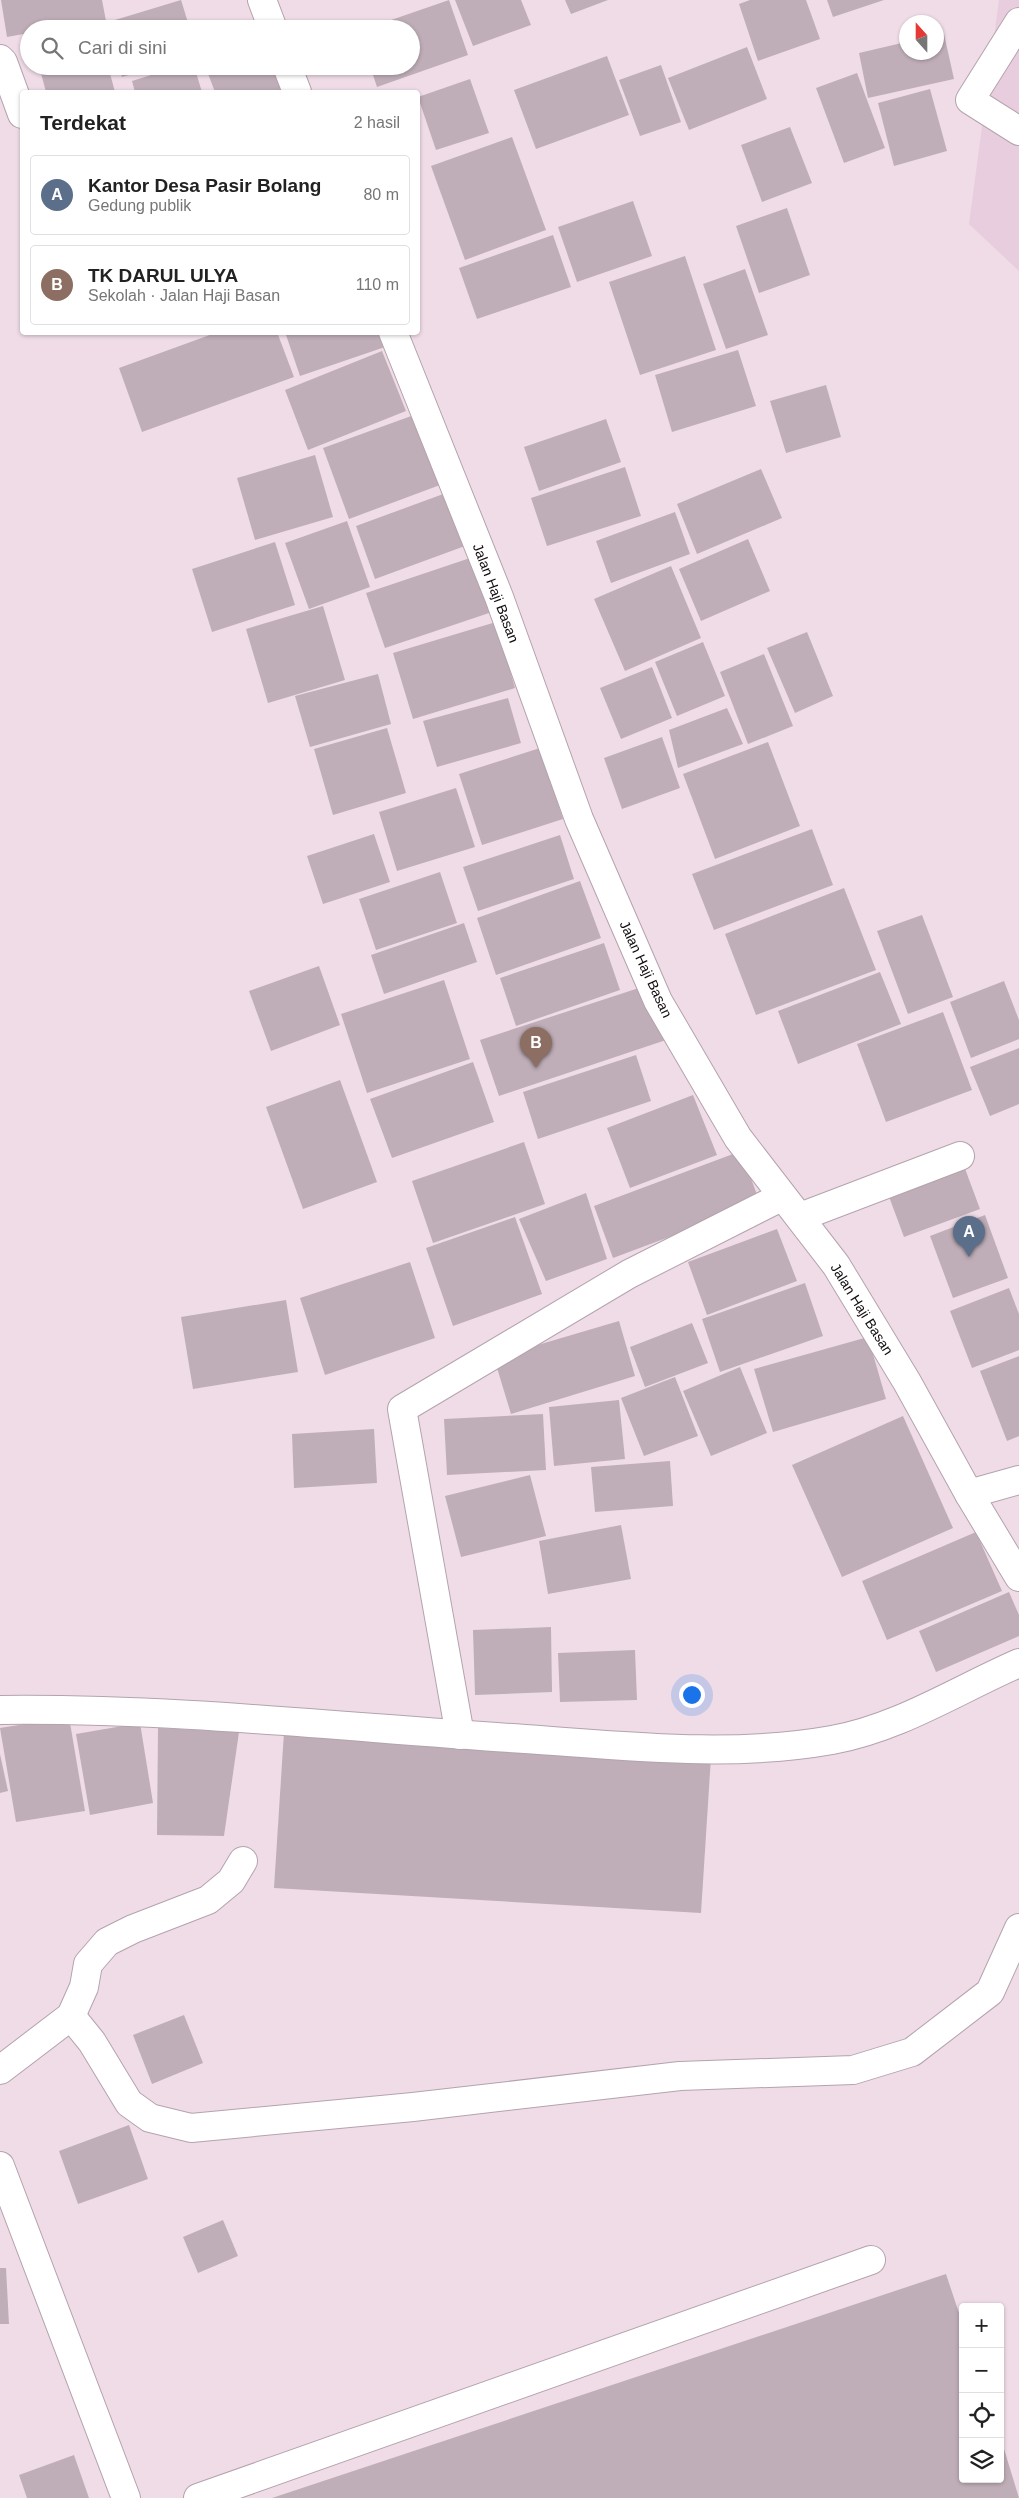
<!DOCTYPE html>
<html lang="id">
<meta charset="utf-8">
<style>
:root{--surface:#fff;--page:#f2f2f2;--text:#222;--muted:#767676;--line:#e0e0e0;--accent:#d93025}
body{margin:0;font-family:Helvetica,sans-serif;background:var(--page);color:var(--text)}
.controls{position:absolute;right:15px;bottom:15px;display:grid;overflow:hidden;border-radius:5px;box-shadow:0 1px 4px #0004}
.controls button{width:45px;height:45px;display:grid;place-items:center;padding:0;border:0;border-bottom:1px solid var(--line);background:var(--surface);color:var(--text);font:25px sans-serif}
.compass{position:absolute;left:899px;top:15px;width:45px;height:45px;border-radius:50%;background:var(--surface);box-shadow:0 1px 4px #0004;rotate:339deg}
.you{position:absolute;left:691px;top:1694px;width:18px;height:18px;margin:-12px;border:4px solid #fff;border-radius:50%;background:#1a73e8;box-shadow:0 0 0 8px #1a73e833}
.badge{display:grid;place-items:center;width:32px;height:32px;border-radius:50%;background:var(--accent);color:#fff;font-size:16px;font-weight:700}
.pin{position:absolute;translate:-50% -41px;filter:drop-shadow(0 1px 2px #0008)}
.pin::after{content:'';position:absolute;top:26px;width:18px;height:15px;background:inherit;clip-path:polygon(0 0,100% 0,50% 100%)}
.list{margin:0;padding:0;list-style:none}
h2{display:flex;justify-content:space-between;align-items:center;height:65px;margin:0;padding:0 20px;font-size:21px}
h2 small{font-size:16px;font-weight:400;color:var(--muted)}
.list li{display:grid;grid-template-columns:32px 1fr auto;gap:15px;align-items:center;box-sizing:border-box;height:80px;margin:0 10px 10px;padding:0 10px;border:1px solid var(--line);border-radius:5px}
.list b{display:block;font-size:19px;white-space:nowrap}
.list p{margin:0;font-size:16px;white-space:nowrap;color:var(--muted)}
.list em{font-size:16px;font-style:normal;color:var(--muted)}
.icon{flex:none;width:28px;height:28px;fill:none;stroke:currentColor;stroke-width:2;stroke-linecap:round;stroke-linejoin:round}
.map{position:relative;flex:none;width:1019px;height:2498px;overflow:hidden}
.search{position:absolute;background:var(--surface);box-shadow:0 1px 4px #0004;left:20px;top:20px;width:400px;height:55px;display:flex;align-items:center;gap:12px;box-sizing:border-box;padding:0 18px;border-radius:28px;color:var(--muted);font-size:19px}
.panel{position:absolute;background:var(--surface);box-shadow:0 1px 4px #0004;left:20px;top:90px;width:400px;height:245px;border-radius:5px}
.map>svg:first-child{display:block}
.built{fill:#e7cddd}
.building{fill:#bfaeb8}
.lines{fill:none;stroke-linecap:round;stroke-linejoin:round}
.minor-casing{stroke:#b4a3ad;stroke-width:30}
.minor{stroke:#fff;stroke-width:28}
.labels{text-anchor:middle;stroke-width:4;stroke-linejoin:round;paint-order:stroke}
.street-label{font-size:14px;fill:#110b0f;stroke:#fff}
</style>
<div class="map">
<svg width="1019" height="2498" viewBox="0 0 1019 2498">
<rect width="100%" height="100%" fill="#efdce7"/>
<polygon class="built" points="999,0 1019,0 1019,271 969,224"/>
<g class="building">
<polygon points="1,0 102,0 106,21 57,29 29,29 29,33 7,37"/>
<polygon points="181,0 190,29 107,29 105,23"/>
<polygon points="449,0 468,55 377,87 370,66 411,66 411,29 368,28"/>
<polygon points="455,0 521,0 531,25 473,46"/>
<polygon points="565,0 608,0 571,14"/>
<polygon points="750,0 806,0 820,39 758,61 739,4"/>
<polygon points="827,0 884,0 833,17"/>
<polygon points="944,34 954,79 868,98 859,53 906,42 906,52 936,52 936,36"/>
<polygon points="747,47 767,99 689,130 668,78"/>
<polygon points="607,56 629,115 536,149 514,90"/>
<polygon points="661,65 681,122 640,136 619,80"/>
<polygon points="39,66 108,66 115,92 46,92"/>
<polygon points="118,66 155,66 155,67 122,77"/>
<polygon points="180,66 194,66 202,92 135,92 132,81"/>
<polygon points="205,66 280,66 290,92 215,92"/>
<polygon points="857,73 885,148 844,163 816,88"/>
<polygon points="470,79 489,133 436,150 418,97"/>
<polygon points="930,89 947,151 894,166 878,103"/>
<polygon points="790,127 812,183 762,202 741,145"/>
<polygon points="512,137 546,230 465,260 431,166"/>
<polygon points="633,201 652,256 577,282 558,227"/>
<polygon points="787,208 810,275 759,293 736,226"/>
<polygon points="553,235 571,287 477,319 459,268"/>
<polygon points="685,256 716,350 640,375 609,282"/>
<polygon points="745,269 768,335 726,349 703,284"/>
<polygon points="218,332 277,332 294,377 142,432 119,368"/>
<polygon points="285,332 380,332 385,347 300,376"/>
<polygon points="738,350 756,406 672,432 655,375"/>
<polygon points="382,351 406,411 308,450 285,390"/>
<polygon points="826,385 841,437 786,453 770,401"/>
<polygon points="414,415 440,485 349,519 323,448"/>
<polygon points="606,419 621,462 539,491 524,447"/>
<polygon points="315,455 333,517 255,540 237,478"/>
<polygon points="625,467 641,516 547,546 531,498"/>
<polygon points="761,469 782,518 697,554 677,504"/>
<polygon points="446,493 465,546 375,579 356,526"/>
<polygon points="675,512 690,554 611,583 596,541"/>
<polygon points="347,521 370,587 309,609 285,543"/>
<polygon points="748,539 770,591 701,621 679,569"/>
<polygon points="275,542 295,605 212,632 192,569"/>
<polygon points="476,556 495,611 385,648 366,593"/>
<polygon points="671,566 701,638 625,671 594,599"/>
<polygon points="323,606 345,680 268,703 246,629"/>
<polygon points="496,622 515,688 413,719 393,653"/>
<polygon points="807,632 833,696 795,713 767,648"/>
<polygon points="703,642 725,696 677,716 655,662"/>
<polygon points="764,654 793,726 748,744 720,672"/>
<polygon points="652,667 672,718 621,739 600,688"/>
<polygon points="378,674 391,724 310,747 295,696"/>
<polygon points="508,698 521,743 437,767 423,721"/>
<polygon points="727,708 743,744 678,768 669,730"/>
<polygon points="387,728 406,793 333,815 314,749"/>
<polygon points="662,737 680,788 622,809 604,758"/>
<polygon points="768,742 800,826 715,859 683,774"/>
<polygon points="540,748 563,819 482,845 459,774"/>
<polygon points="456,788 475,847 397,871 379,812"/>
<polygon points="812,829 833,885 714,930 692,874"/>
<polygon points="374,834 390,882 323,904 307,856"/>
<polygon points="560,835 574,879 478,911 463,867"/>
<polygon points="440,872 457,923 376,950 359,899"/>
<polygon points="580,881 601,938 496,975 477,918"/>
<polygon points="844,888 876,970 756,1015 725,934"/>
<polygon points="922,915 953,997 908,1014 877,931"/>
<polygon points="464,923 477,962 384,994 371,955"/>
<polygon points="604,943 620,990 516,1026 500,978"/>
<polygon points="319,966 340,1025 271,1051 249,991"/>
<polygon points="880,972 901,1024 798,1064 778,1011"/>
<polygon points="444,980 470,1059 367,1093 341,1014"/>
<polygon points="1004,981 1019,1020 1019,1039 971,1058 950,1002"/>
<polygon points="648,985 666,1040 499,1096 480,1040"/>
<polygon points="943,1012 972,1090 886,1122 857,1044"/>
<polygon points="1019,1048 1019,1104 990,1116 970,1067"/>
<polygon points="636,1055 651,1101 538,1139 523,1092"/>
<polygon points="473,1062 494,1122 392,1158 370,1099"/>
<polygon points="340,1080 377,1182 303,1209 266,1107"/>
<polygon points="693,1095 717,1155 630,1188 607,1128"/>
<polygon points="524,1142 545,1204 433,1243 412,1181"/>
<polygon points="741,1151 760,1203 613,1258 594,1206"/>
<polygon points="964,1166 980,1209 904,1237 888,1194"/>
<polygon points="586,1193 607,1259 546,1281 519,1219"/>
<polygon points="985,1215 1008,1278 953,1298 930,1236"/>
<polygon points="515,1217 542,1294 453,1326 426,1248"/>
<polygon points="777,1229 797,1281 707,1315 688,1262"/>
<polygon points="410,1262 435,1338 325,1375 300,1298"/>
<polygon points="805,1283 823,1336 720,1372 702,1319"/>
<polygon points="1009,1288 1019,1314 1019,1350 972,1368 950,1311"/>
<polygon points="286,1300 298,1372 193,1389 181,1317"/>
<polygon points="619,1321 635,1376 511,1414 494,1358"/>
<polygon points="692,1323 708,1363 645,1387 630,1347"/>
<polygon points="868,1337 886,1399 773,1432 754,1369"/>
<polygon points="1019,1356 1019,1436 1007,1441 980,1371"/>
<polygon points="740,1367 767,1433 711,1456 683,1391"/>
<polygon points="675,1377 698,1436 644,1456 621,1398"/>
<polygon points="619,1400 625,1459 554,1466 549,1407"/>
<polygon points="543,1414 546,1470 447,1475 444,1419"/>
<polygon points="903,1416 953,1528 842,1577 792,1465"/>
<polygon points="374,1429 377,1483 294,1488 292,1434"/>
<polygon points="670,1461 673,1506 595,1512 591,1467"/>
<polygon points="530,1475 546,1536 461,1557 445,1496"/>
<polygon points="621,1525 631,1579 548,1594 539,1541"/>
<polygon points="976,1532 1002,1591 887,1640 862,1581"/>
<polygon points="1009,1592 1019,1615 1019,1636 936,1672 919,1631"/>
<polygon points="551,1627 552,1692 475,1695 473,1630"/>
<polygon points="635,1650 637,1700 560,1702 558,1653"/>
<polygon points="69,1717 85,1811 16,1822 0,1728"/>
<polygon points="140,1723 153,1803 90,1815 76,1734"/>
<polygon points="158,1728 239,1732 224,1836 157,1835"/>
<polygon points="284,1732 711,1757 701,1913 274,1888"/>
<polygon points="0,1754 8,1791 0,1793"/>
<polygon points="184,2015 203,2063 152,2084 133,2035"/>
<polygon points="129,2125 148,2179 78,2204 59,2151"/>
<polygon points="223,2220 238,2256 198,2273 183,2237"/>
<polygon points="0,2268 6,2268 9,2324 0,2324"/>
<polygon points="946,2274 963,2325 963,2479 1000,2479 1001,2439 1019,2498 272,2498"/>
<polygon points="74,2455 89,2498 27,2498 19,2475"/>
</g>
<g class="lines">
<defs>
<g id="minor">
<polyline points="262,0 273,29"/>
<polyline points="1019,22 970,100 1019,131"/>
<polyline points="0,59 3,62 22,114"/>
<polyline points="287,66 297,92"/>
<polyline points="393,332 499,597 579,819 658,1001 738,1138 836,1265 907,1382 969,1494 1019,1577"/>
<polyline points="800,1217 960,1156"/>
<polyline points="969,1494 1019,1480"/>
<path d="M0 1710C175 1708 351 1728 525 1739 627 1746 731 1758 832 1740 899 1728 957 1690 1019 1663"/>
<polyline points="460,1735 402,1409 629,1274 781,1197"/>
<polyline points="71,2016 92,2042 129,2103 150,2118 191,2128 413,2107 680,2076 853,2070 912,2052 990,1992 1019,1928"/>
<polyline points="0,2070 71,2016 84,1987 88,1964 107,1942 133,1929 208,1900 231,1881 243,1861"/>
<polyline points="0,2166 126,2498"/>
<polyline points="198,2498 871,2260"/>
</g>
</defs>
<use href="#minor" class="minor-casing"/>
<use href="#minor" class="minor"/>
</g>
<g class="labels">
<g class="street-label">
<text transform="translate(496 593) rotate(69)" y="5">Jalan Haji Basan</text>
<text transform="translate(646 969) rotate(65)" y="5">Jalan Haji Basan</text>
<text transform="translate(862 1309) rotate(58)" y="5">Jalan Haji Basan</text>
</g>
</g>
</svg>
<div class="controls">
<button>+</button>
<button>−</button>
<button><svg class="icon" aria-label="locate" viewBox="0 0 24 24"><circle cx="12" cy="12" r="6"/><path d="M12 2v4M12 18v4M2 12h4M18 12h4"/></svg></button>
<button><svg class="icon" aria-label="layers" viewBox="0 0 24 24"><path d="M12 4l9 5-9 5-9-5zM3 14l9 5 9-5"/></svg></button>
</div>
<svg class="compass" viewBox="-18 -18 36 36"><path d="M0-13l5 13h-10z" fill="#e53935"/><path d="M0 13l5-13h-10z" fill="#767676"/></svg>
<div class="you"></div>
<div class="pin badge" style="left:969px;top:1257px;background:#5c6f8a">A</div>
<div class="pin badge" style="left:536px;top:1068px;background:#8d6e63">B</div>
<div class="search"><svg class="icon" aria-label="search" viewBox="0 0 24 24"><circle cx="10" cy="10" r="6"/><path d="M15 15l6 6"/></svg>Cari di sini</div>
<section class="panel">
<h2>Terdekat<small>2 hasil</small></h2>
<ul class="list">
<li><span class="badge" style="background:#5c6f8a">A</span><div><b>Kantor Desa Pasir Bolang</b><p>Gedung publik</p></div><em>80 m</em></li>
<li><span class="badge" style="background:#8d6e63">B</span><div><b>TK DARUL ULYA</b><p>Sekolah · Jalan Haji Basan</p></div><em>110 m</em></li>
</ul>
</section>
</div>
